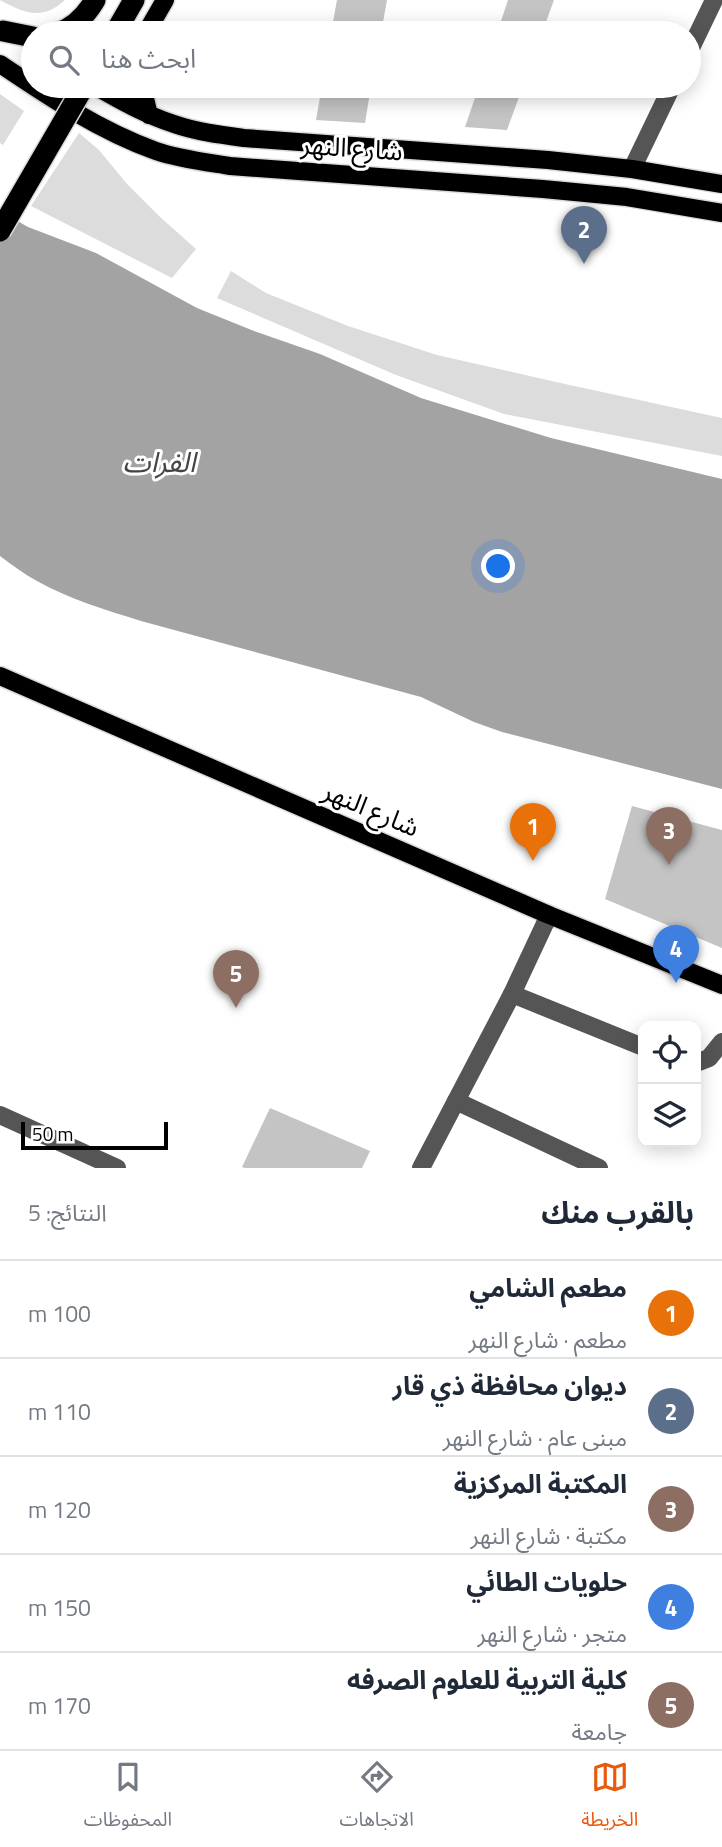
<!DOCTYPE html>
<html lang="ar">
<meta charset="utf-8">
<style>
:root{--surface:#fff;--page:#f2f2f3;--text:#1f2937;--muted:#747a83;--line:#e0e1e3;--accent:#ea580c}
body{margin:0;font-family:"Titillium Web","Noto Sans Arabic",sans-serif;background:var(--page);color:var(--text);direction:rtl}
.controls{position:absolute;right:21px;bottom:21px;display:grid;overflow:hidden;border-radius:14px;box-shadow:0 4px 18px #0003}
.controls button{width:63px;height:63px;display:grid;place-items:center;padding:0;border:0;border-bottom:2px solid var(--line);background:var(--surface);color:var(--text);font:35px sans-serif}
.scale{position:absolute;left:21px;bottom:18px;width:147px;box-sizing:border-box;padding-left:7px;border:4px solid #000;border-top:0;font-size:19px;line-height:24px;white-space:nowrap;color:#000;-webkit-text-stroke:5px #fff;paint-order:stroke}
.you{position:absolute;left:499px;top:567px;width:24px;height:24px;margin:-18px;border:5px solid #fff;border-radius:50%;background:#1a73e8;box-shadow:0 0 0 10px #1a73e833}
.badge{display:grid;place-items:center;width:46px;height:46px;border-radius:50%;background:var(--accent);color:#fff;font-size:23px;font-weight:700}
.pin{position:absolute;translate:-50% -58px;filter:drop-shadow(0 2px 4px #0008)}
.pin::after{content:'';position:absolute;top:37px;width:24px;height:21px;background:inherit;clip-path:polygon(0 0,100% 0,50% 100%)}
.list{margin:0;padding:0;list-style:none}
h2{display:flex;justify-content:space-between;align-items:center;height:91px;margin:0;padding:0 28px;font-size:30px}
h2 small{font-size:23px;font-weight:400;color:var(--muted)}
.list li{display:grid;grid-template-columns:46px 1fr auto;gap:21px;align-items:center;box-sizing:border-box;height:98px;padding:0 28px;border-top:2px solid var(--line)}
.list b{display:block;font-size:26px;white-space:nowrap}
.list p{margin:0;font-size:23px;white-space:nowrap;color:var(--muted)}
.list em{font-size:23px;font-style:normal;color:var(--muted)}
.icon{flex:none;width:38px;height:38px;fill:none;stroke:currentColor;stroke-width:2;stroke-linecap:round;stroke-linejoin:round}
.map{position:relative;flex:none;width:722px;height:1168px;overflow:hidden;direction:ltr}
.search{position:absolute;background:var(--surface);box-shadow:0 4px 18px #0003;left:21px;right:21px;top:21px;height:77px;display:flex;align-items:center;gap:18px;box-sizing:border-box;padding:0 24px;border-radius:38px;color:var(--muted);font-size:26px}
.sheet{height:581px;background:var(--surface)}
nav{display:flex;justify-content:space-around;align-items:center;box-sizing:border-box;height:98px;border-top:2px solid var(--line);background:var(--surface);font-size:19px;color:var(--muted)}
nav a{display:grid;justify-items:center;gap:4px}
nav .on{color:var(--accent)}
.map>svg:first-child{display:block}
.green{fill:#dcdcdc}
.water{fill:#a3a3a3}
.building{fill:#c4c4c4}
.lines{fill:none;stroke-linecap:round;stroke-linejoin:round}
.major-casing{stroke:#dbdbdb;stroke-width:21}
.highway-casing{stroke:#dbdbdb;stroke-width:24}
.minor{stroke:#555;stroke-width:18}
.major{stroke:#000;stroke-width:18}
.highway{stroke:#000;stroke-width:21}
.highway-bridge-casing{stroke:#dbdbdb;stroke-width:24;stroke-linecap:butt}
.highway-bridge{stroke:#000;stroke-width:21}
.labels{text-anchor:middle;stroke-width:6;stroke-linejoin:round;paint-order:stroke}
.street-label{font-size:26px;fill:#000;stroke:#fff}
.water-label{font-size:28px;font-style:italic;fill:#444;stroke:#fff}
</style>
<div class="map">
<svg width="722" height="1168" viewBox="0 0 722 1168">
<rect width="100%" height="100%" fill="#fff"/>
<g class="green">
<path d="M0 0H65C42 21 24 13 0 0Z"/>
<polygon points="0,94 24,111 3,145 0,143"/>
<polygon points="79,133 99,150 127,184 160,217 196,249 172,278 31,206"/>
<polygon points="231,271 266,293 348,326 437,355 556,382 722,418 722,456 504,414 396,375 217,298"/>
</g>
<path class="water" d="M0 211 28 227 96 253 197 308 254 331 320 354 421 398 551 438 722 479V789L502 732 474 722 421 697 141 621C106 610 69 599 37 581 24 574 12 565 0 556Z"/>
<g class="building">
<polygon points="337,0 387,0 381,33 331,33"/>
<polygon points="508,0 554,0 542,33 497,33"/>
<polygon points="322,86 371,86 365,123 316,120"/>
<polygon points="479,86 523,86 507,130 465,127"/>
<polygon points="632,806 722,830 722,948 605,899"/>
<polygon points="270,1108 370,1151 362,1168 245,1168 242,1167"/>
</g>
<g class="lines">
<defs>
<g id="major">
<polyline points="146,33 165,0"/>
<path d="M0 64C49 97 100 131 156 151 179 159 205 162 230 166L543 189 627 197 722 213"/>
<path d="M95 86C121 101 146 115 174 124 197 132 221 135 244 138L548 160 632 169 722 184"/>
<polyline points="142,86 149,115"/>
<polyline points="0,676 549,915 722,985"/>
</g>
<g id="highway">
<polyline points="3,31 33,37"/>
<path d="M57 33C75 28 86 15 95 0"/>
<polyline points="115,33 134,0"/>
</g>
</defs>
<use href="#major" class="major-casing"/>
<use href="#highway" class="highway-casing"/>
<g class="minor">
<polyline points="689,52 714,0"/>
<polyline points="632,169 672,86"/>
<polyline points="512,994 643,1047"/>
<polyline points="696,1063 709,1058 722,1042"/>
<polyline points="456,1101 599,1168"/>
<polyline points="0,1115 117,1168"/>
<polyline points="421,1168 512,994 549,915"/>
</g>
<use href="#major" class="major"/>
<use href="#highway" class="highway"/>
<defs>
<polyline id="highway-bridge" points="0,231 84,86"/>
</defs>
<use href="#highway-bridge" class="highway-bridge-casing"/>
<use href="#highway-bridge" class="highway-bridge"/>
</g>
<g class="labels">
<g class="street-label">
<text transform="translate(352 148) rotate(4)" y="9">شارع النهر</text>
<text transform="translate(371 809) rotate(23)" y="9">شارع النهر</text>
</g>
<g class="water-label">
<text x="159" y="472">الفرات</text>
</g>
</g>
</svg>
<div class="controls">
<button><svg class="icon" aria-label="locate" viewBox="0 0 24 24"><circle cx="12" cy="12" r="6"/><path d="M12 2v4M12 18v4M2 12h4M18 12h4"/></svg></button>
<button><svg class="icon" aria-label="layers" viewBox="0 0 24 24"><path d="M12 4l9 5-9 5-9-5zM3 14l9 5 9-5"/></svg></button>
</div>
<div class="scale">50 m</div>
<div class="you"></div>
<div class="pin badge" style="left:533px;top:861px;background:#e8710a">1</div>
<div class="pin badge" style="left:584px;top:264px;background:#5c6f8a">2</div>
<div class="pin badge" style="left:669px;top:865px;background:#8d6e63">3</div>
<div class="pin badge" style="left:676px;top:983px;background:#3f7fe0">4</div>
<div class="pin badge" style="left:236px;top:1008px;background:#8d6e63">5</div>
<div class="search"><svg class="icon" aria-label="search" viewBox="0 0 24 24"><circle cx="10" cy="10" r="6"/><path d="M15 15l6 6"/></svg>ابحث هنا</div>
</div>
<section class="sheet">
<h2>بالقرب منك<small>النتائج: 5</small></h2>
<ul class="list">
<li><span class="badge" style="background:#e8710a">1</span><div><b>مطعم الشامي</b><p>مطعم · شارع النهر</p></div><em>100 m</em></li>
<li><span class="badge" style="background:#5c6f8a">2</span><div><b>ديوان محافظة ذي قار</b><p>مبنى عام · شارع النهر</p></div><em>110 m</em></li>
<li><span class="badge" style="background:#8d6e63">3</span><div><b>المكتبة المركزية</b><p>مكتبة · شارع النهر</p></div><em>120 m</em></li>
<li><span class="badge" style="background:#3f7fe0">4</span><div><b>حلويات الطائي</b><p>متجر · شارع النهر</p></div><em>150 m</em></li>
<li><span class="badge" style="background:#8d6e63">5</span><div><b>كلية التربية للعلوم الصرفه</b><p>جامعة</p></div><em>170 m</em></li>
</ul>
</section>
<nav>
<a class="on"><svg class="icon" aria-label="map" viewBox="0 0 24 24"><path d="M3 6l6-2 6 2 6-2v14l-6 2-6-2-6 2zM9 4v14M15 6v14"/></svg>الخريطة</a>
<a><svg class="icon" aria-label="directions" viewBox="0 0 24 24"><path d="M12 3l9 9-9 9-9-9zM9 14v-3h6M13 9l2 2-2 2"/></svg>الاتجاهات</a>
<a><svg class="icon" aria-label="saved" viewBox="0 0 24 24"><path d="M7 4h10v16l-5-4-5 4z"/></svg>المحفوظات</a>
</nav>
